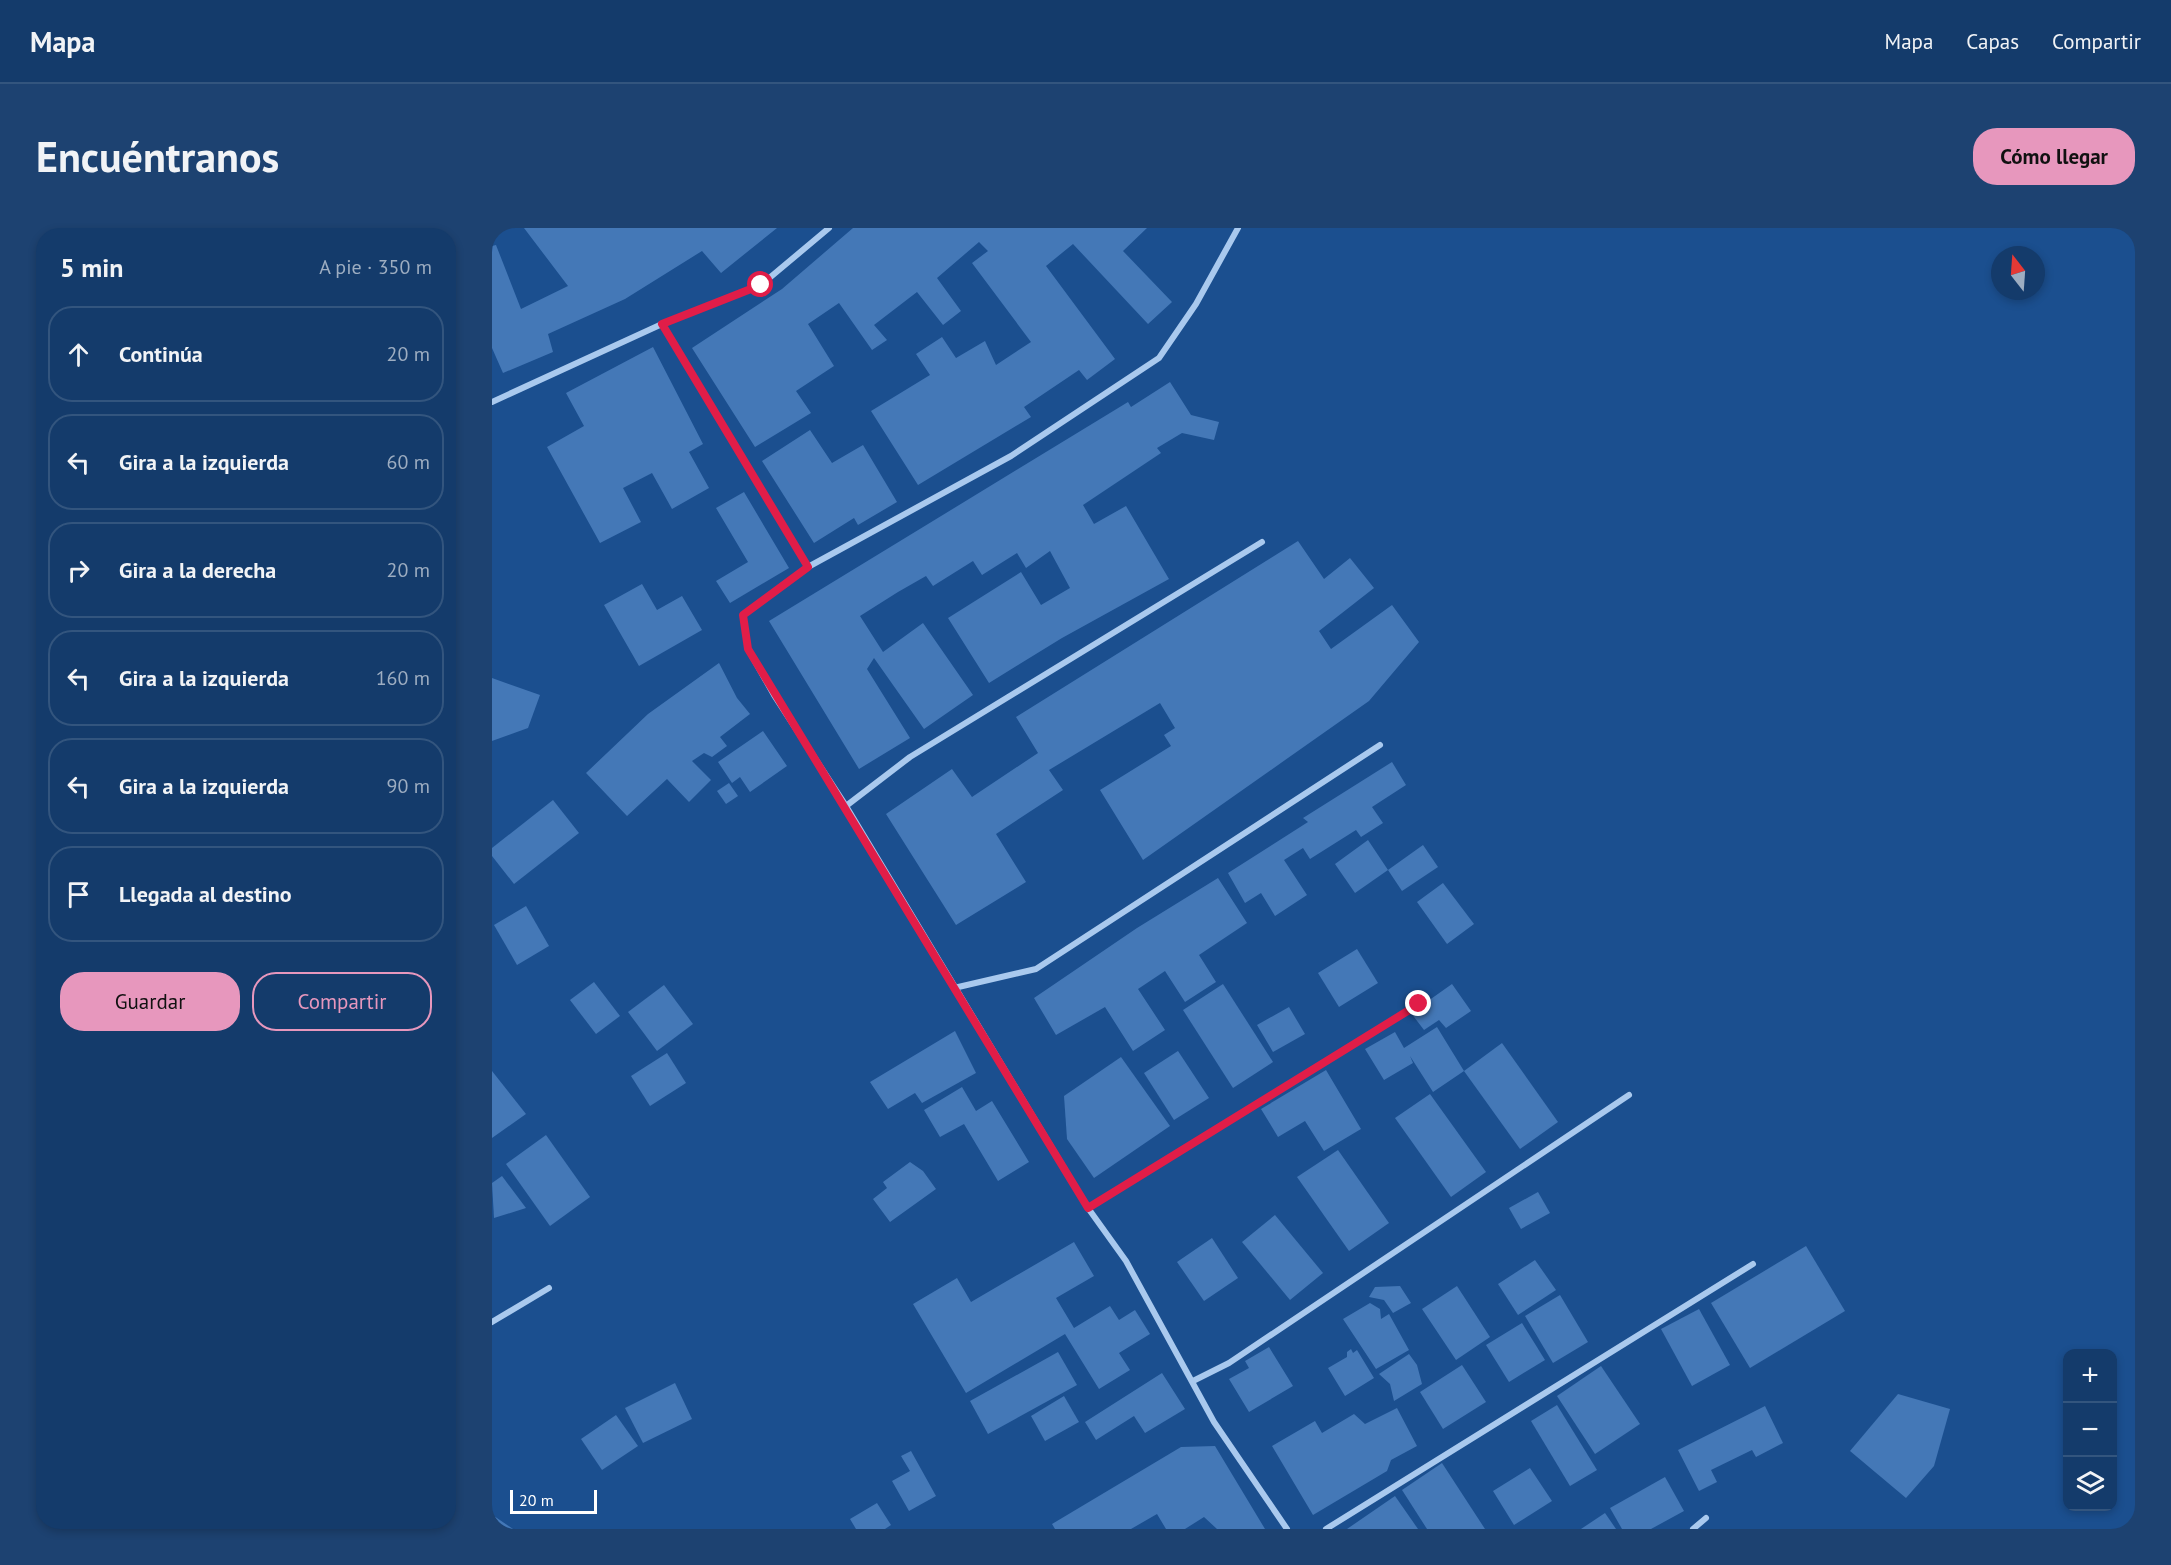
<!DOCTYPE html>
<html lang="es">
<meta charset="utf-8">
<style>
:root{--surface:#143b6b;--page:#1d4271;--text:#f1f3f6;--muted:#9dadc1;--line:#33557e;--accent:#e797bd}
body{margin:0;font-family:"PT Sans",sans-serif;background:var(--page);color:var(--text)}
.controls{position:absolute;right:18px;bottom:18px;display:grid;overflow:hidden;border-radius:12px;box-shadow:0 3px 9px #0003}
.controls button{width:54px;height:54px;display:grid;place-items:center;padding:0;border:0;border-bottom:2px solid var(--line);background:var(--surface);color:var(--text);font:30px sans-serif}
.compass{position:absolute;left:1499px;top:18px;width:54px;height:54px;border-radius:50%;background:var(--surface);box-shadow:0 3px 9px #0003;rotate:343deg}
.scale{position:absolute;left:18px;bottom:15px;width:87px;box-sizing:border-box;padding-left:6px;border:3px solid #fff;border-top:0;font-size:16px;line-height:21px;white-space:nowrap;color:#fff;-webkit-text-stroke:4px #1b4f8f;paint-order:stroke}
.stop{position:absolute;width:18px;height:18px;margin:-14px;border:4px solid #e11d48;border-radius:50%;background:#fff}
.stop.end{background:#e11d48;border-color:#fff;box-shadow:0 2px 6px #0008}
.list{margin:0;padding:0;list-style:none}
h2{display:flex;justify-content:space-between;align-items:center;height:78px;margin:0;padding:0 24px;font-size:26px}
h2 small{font-size:20px;font-weight:400;color:var(--muted)}
.list li{display:grid;grid-template-columns:39px 1fr auto;gap:18px;align-items:center;box-sizing:border-box;height:96px;margin:0 12px 12px;padding:0 12px;border:2px solid var(--line);border-radius:24px}
.list b{display:block;font-size:22px;white-space:nowrap}
.list em{font-size:20px;font-style:normal;color:var(--muted)}
.actions{display:flex;gap:12px;padding:18px 24px}
.actions a{flex:1;padding:14px 0;border:2px solid var(--accent);border-radius:24px;text-align:center;font-size:21px;color:var(--accent)}
.actions .main{background:var(--accent);color:#111}
.icon{flex:none;width:33px;height:33px;fill:none;stroke:currentColor;stroke-width:2;stroke-linecap:round;stroke-linejoin:round}
.map{position:relative;flex:none;width:1643px;height:1301px;overflow:hidden;border-radius:24px}
header{display:flex;align-items:center;gap:36px;box-sizing:border-box;height:84px;padding:0 30px;background:var(--surface);border-bottom:2px solid var(--line)}
header strong{font-size:28px}
nav{display:flex;gap:33px;margin-inline-start:auto;font-size:21px}
.intro{display:flex;align-items:center;justify-content:space-between;box-sizing:border-box;height:144px;padding:0 36px}
h1{margin:0;font-size:42px}
.button{padding:15px 27px;border-radius:24px;background:var(--accent);color:#111;font-size:21px;font-weight:700}
main{display:flex;gap:36px;padding:0 36px}
aside{flex:1;background:var(--surface);border-radius:24px;box-shadow:0 3px 9px #0003}
.map>svg:first-child{display:block}
.building{fill:#4478b7}
.lines{fill:none;stroke-linecap:round;stroke-linejoin:round}
.street{stroke:#a9c9ee;stroke-width:6}
.route{stroke:#e11d48;stroke-width:8}
</style>
<header>
<strong>Mapa</strong>
<nav><a>Mapa</a><a>Capas</a><a>Compartir</a></nav>
</header>
<div class="intro"><h1>Encuéntranos</h1><a class="button">Cómo llegar</a></div>
<main>
<aside>
<h2>5 min<small>A pie · 350 m</small></h2>
<ul class="list">
<li><svg class="icon" aria-label="ahead" viewBox="0 0 24 24"><path d="M12 20V5M6 11l6-6 6 6"/></svg><div><b>Continúa</b></div><em>20 m</em></li>
<li><svg class="icon" aria-label="left" viewBox="0 0 24 24"><path d="M17 20v-9H6M10 6l-5 5 5 5"/></svg><div><b>Gira a la izquierda</b></div><em>60 m</em></li>
<li><svg class="icon" aria-label="right" viewBox="0 0 24 24"><path d="M7 20v-9h11M14 6l5 5-5 5"/></svg><div><b>Gira a la derecha</b></div><em>20 m</em></li>
<li><svg class="icon" aria-label="left" viewBox="0 0 24 24"><path d="M17 20v-9H6M10 6l-5 5 5 5"/></svg><div><b>Gira a la izquierda</b></div><em>160 m</em></li>
<li><svg class="icon" aria-label="left" viewBox="0 0 24 24"><path d="M17 20v-9H6M10 6l-5 5 5 5"/></svg><div><b>Gira a la izquierda</b></div><em>90 m</em></li>
<li><svg class="icon" aria-label="arrive" viewBox="0 0 24 24"><path d="M6 21V4h12l-3 4 3 4H6"/></svg><div><b>Llegada al destino</b></div></li>
</ul>
<div class="actions"><a class="main">Guardar</a><a>Compartir</a></div>
</aside>
<div class="map">
<svg width="1643" height="1301" viewBox="0 0 1643 1301">
<rect width="100%" height="100%" fill="#1b4f8f"/>
<g class="building">
<polygon points="32,0 285,0 229,45 210,23 133,71 56,106 61,124 11,145 0,120 0,18 4,17 29,81 76,58"/>
<polygon points="361,0 655,0 631,23 680,74 656,96 581,16 554,38 623,131 595,152 587,142 532,179 539,189 426,257 379,183 438,147 424,126 450,109 464,130 493,113 504,137 539,114 480,35 496,23 487,14 445,50 469,83 451,97 425,64 382,97 395,112 380,122 347,75 316,96 342,138 304,163 319,185 263,219 200,120 290,61"/>
<polygon points="161,119 211,216 197,224 217,260 180,281 160,245 131,260 149,294 108,315 55,219 92,198 74,165"/>
<polygon points="678,154 699,187 727,194 722,212 690,205 665,220 669,225 591,277 602,296 634,278 677,351 570,410 497,455 456,390 529,344 549,377 578,360 558,323 534,340 525,325 490,347 481,333 441,358 434,348 406,364 368,388 391,424 431,395 481,467 432,501 382,430 375,441 418,510 367,541 277,393 636,174 639,179"/>
<polygon points="318,202 340,235 371,217 405,274 366,297 362,290 322,315 270,233"/>
<polygon points="252,264 297,340 238,375 224,353 256,334 224,280"/>
<polygon points="806,313 832,351 858,330 882,360 827,403 839,421 900,377 927,414 877,473 651,632 608,562 679,518 672,507 683,500 668,475 557,542 571,562 504,606 534,654 464,697 394,586 460,541 480,569 546,525 524,489"/>
<polygon points="150,356 165,382 190,368 210,402 147,438 112,377"/>
<polygon points="227,435 245,470 258,486 228,509 235,518 220,529 212,525 200,533 219,552 197,574 175,551 135,588 94,545 156,486"/>
<polygon points="0,450 48,467 36,500 0,513"/>
<polygon points="271,503 295,538 258,564 248,549 240,555 226,534"/>
<polygon points="900,534 914,557 880,579 891,595 869,609 864,602 818,631 811,620 792,632 815,667 783,688 769,665 753,675 736,645 816,594 811,590"/>
<polygon points="237,555 246,568 234,576 225,563"/>
<polygon points="61,572 87,605 22,656 0,628 0,620"/>
<polygon points="876,612 896,642 863,665 843,636"/>
<polygon points="931,617 946,639 910,663 896,642"/>
<polygon points="726,650 755,695 707,727 724,754 693,774 673,743 646,761 673,802 641,823 613,779 564,807 542,770 645,700"/>
<polygon points="951,655 982,696 955,716 925,674"/>
<polygon points="34,678 57,718 25,737 2,697"/>
<polygon points="865,721 886,755 847,779 826,745"/>
<polygon points="102,754 128,788 104,806 78,772"/>
<polygon points="731,756 781,834 741,860 691,782"/>
<polygon points="960,756 979,783 954,800 947,792 932,802 919,785"/>
<polygon points="172,757 201,796 165,823 136,784"/>
<polygon points="797,779 813,806 781,824 765,797"/>
<polygon points="945,799 972,843 941,864 918,828 921,835 892,852 873,821 903,804 912,820"/>
<polygon points="463,803 484,845 430,875 423,865 396,881 378,854"/>
<polygon points="1010,815 1066,894 1028,921 972,843"/>
<polygon points="686,823 717,870 682,892 652,845"/>
<polygon points="175,825 194,855 158,878 139,848"/>
<polygon points="629,829 678,898 602,950 575,911 572,868"/>
<polygon points="834,842 869,901 832,923 813,893 786,909 769,881"/>
<polygon points="0,843 34,886 0,910"/>
<polygon points="470,859 484,883 500,873 537,934 506,953 472,896 448,909 432,882"/>
<polygon points="938,866 994,944 959,969 903,890"/>
<polygon points="54,907 98,969 58,998 14,936"/>
<polygon points="846,922 897,995 857,1023 805,949"/>
<polygon points="418,934 431,943 444,961 398,994 381,971 395,960 391,954"/>
<polygon points="10,948 34,980 2,990 0,955"/>
<polygon points="1046,964 1058,985 1029,1001 1017,980"/>
<polygon points="783,987 831,1045 798,1072 750,1014"/>
<polygon points="720,1010 746,1050 712,1073 685,1034"/>
<polygon points="582,1014 602,1048 564,1070 582,1100 618,1078 627,1092 643,1082 658,1106 627,1125 638,1142 607,1161 573,1106 474,1165 421,1076 465,1050 479,1074"/>
<polygon points="1314,1018 1353,1083 1258,1140 1219,1075"/>
<polygon points="1043,1032 1064,1062 1026,1087 1006,1056"/>
<polygon points="908,1058 919,1075 901,1085 892,1072 877,1069 883,1059"/>
<polygon points="965,1058 998,1109 964,1132 930,1081"/>
<polygon points="1068,1067 1096,1114 1061,1135 1033,1088"/>
<polygon points="878,1075 888,1081 889,1091 897,1086 917,1122 884,1141 851,1091"/>
<polygon points="1207,1081 1238,1137 1200,1158 1169,1101"/>
<polygon points="1030,1095 1053,1132 1017,1154 994,1117"/>
<polygon points="777,1119 801,1158 757,1184 737,1151 757,1140 753,1133"/>
<polygon points="859,1121 861,1125 865,1122 882,1150 853,1168 836,1140 855,1129 855,1124"/>
<polygon points="566,1124 585,1157 496,1206 478,1173"/>
<polygon points="917,1126 925,1137 930,1156 902,1173 898,1156 887,1146"/>
<polygon points="970,1137 994,1174 951,1201 928,1164"/>
<polygon points="1109,1138 1148,1196 1103,1226 1065,1168"/>
<polygon points="670,1145 693,1181 653,1205 642,1188 604,1212 593,1194"/>
<polygon points="183,1155 200,1191 151,1215 133,1180"/>
<polygon points="1406,1166 1458,1181 1442,1238 1414,1270 1358,1223"/>
<polygon points="572,1168 587,1194 553,1213 539,1188"/>
<polygon points="1065,1177 1105,1242 1078,1258 1039,1193"/>
<polygon points="1273,1178 1291,1215 1264,1229 1260,1222 1219,1242 1225,1254 1207,1263 1186,1222"/>
<polygon points="905,1180 925,1218 899,1232 895,1243 821,1287 780,1218 823,1193 830,1205 862,1186 873,1196"/>
<polygon points="124,1187 146,1218 110,1242 89,1211"/>
<polygon points="723,1218 773,1301 725,1301 712,1289 693,1301 674,1301 665,1286 639,1301 563,1301 560,1296 689,1219"/>
<polygon points="419,1223 444,1268 417,1283 400,1253 418,1243 409,1228"/>
<polygon points="950,1235 993,1301 935,1301 910,1262"/>
<polygon points="1038,1240 1060,1273 1022,1297 1001,1263"/>
<polygon points="1173,1249 1192,1283 1159,1301 1130,1301 1118,1280"/>
<polygon points="903,1268 926,1301 855,1301"/>
<polygon points="385,1275 399,1297 393,1301 364,1301 358,1291"/>
<polygon points="1113,1285 1124,1301 1089,1301"/>
<polygon points="2,1288 21,1301 0,1301"/>
</g>
<g class="lines">
<g class="street">
<polyline points="746,0 704,76 667,130 519,228 316,339 251,387 256,421 282,467 354,578 596,980 634,1033 722,1194 795,1301"/>
<polyline points="170,96 316,339"/>
<polyline points="0,174 170,96 269,57 337,0"/>
<polyline points="354,578 418,529 770,314"/>
<polyline points="462,760 544,741 888,517"/>
<polyline points="596,980 927,776"/>
<polyline points="0,1094 57,1060"/>
<polyline points="701,1153 737,1135 1137,867"/>
<polyline points="834,1301 1261,1036"/>
<polyline points="1201,1301 1214,1290"/>
</g>
</g>
<g class="lines">
<polyline class="route" points="269,57 170,96 316,339 251,387 256,421 596,980 927,776"/>
</g>
</svg>
<div class="controls">
<button>+</button>
<button>−</button>
<button><svg class="icon" aria-label="layers" viewBox="0 0 24 24"><path d="M12 4l9 5-9 5-9-5zM3 14l9 5 9-5"/></svg></button>
</div>
<svg class="compass" viewBox="-18 -18 36 36"><path d="M0-13l5 13h-10z" fill="#e53935"/><path d="M0 13l5-13h-10z" fill="#9dadc1"/></svg>
<div class="scale">20 m</div>
<div class="stop" style="left:269px;top:57px"></div>
<div class="stop end" style="left:927px;top:776px"></div>
</div>
</main>
